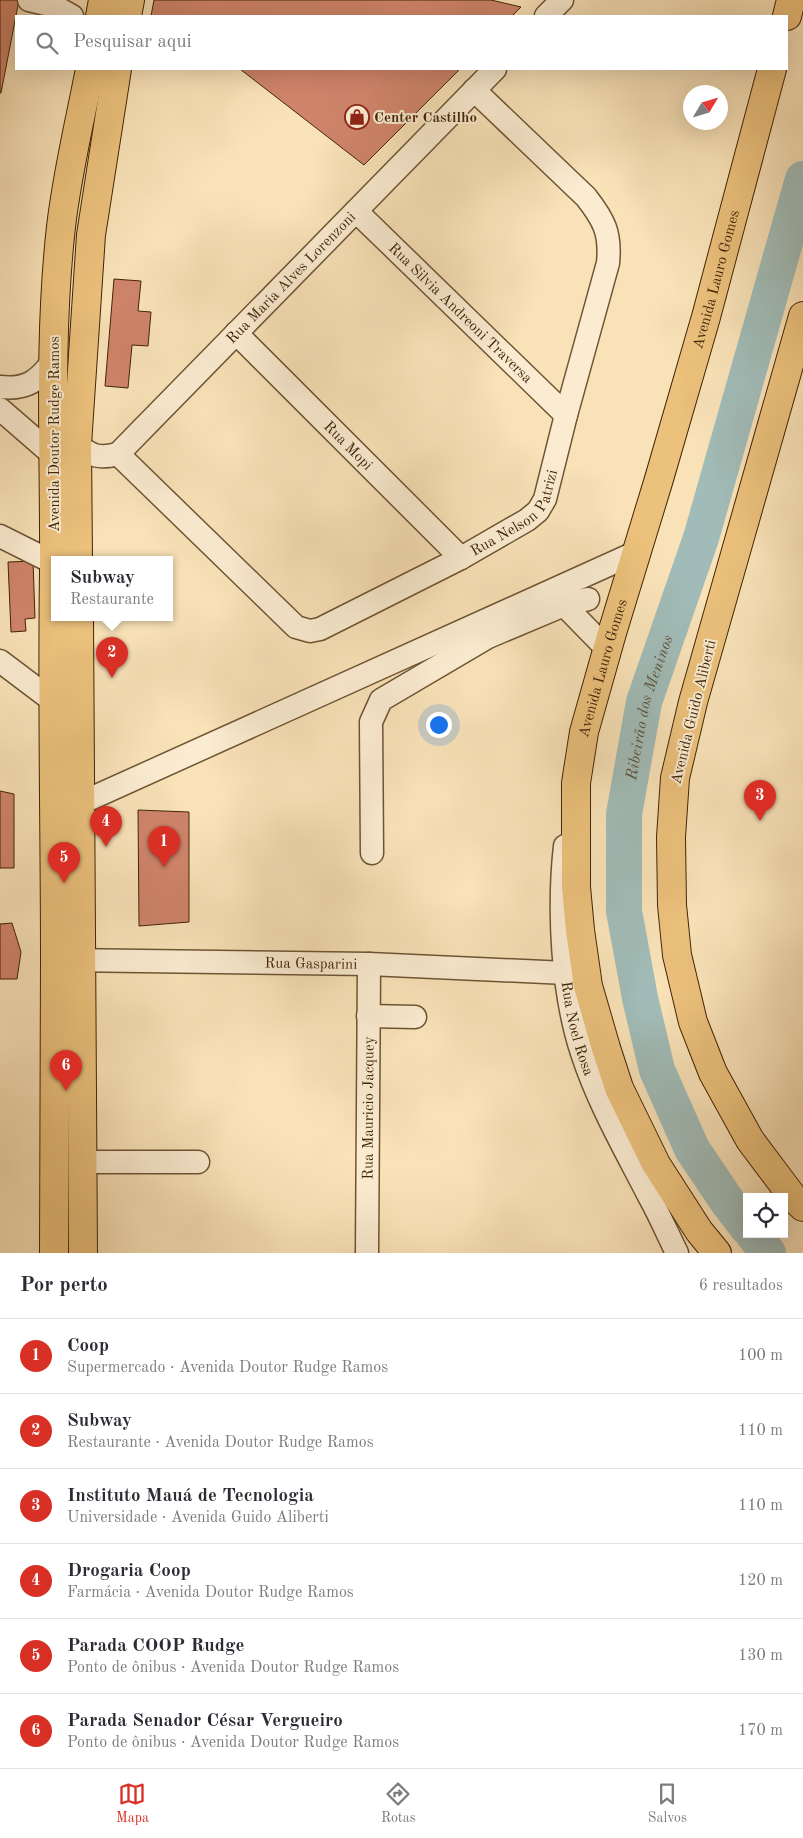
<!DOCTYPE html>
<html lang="pt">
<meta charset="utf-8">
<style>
:root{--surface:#fff;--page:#f2f2f3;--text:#2b2b33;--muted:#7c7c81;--line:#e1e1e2;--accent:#d93025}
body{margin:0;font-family:"Old Standard TT",serif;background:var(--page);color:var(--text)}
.controls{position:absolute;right:15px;bottom:15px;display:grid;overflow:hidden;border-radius:0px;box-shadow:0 5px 20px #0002}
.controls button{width:45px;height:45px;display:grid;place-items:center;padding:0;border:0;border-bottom:1px solid var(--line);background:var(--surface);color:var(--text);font:25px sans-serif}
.compass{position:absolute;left:683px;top:85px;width:45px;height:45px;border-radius:50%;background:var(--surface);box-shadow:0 5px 20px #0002;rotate:52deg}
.you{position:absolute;left:438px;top:724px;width:18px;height:18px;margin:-12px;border:4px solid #fff;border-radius:50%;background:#1a73e8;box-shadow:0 0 0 8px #1a73e833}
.badge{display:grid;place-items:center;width:32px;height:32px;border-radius:50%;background:var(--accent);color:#fff;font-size:16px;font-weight:700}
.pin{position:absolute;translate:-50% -41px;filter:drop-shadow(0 1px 2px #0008)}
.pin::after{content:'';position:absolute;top:26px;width:18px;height:15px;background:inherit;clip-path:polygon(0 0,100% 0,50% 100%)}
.popup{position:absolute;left:51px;top:556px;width:122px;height:65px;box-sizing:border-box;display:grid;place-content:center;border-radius:0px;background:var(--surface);filter:drop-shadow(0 1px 4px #0005);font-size:16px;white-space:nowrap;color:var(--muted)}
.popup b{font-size:19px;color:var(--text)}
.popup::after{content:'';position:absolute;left:50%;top:100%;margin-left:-10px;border:10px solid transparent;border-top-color:var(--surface)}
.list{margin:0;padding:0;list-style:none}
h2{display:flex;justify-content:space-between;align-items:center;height:65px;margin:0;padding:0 20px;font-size:21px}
h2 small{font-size:16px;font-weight:400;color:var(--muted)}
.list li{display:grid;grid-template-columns:32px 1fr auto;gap:15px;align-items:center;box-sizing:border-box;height:75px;padding:0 20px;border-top:1px solid var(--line)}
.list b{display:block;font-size:19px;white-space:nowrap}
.list p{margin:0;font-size:16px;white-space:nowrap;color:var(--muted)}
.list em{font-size:16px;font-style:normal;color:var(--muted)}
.icon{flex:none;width:28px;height:28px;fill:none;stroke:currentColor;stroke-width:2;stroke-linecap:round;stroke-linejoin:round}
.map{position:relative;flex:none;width:803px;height:1253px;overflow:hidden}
.search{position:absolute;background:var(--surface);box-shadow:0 5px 20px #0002;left:15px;right:15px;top:15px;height:55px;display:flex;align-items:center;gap:12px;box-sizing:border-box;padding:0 18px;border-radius:0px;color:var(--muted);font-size:19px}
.sheet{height:515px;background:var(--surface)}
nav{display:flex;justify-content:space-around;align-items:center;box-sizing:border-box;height:70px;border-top:1px solid var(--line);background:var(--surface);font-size:14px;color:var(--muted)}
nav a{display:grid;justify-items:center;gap:2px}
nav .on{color:var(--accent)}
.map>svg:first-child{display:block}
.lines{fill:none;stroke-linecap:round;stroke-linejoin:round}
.river{stroke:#a1bcb8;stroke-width:36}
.building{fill:#cf846a;stroke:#402407}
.minor-casing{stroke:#6e5433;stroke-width:25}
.major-casing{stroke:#402407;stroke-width:30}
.minor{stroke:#fbecd1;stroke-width:22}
.major{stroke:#ecc17c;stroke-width:28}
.labels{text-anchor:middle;stroke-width:4;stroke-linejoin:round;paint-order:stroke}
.poi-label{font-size:15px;font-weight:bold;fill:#402407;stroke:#fbecd1;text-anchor:start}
.street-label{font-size:15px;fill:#402407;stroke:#fbecd1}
.water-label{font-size:16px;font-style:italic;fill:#5d523c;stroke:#fbecd1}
</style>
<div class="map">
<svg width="803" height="1253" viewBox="0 0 803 1253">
<rect width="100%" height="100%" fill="#f9e2b8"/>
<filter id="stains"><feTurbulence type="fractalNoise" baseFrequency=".004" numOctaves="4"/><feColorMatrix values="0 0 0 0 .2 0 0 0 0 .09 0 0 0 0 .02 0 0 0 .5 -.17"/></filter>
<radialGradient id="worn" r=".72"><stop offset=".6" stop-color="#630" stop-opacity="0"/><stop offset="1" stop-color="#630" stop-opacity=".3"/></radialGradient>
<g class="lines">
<g class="river">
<path id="s1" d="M747 1227 727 1201 692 1149 657 1070 640 998 624 911V814L644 702 701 538 803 179"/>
<polyline points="753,1234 768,1253"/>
</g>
</g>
<g class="building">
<polygon points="0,0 19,0 1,93 0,93"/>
<polygon points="154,0 491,0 521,7 512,16 151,16"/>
<polygon points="240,69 460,69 364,165"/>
<polygon points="114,279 141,281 138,311 151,312 148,346 132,345 128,388 105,386"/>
<polygon points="33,561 35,618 25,619 26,631 11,632 8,562"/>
<polygon points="0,791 14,794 14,868 0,868"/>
<polygon points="138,810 189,812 189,922 139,926"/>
<polygon points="12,923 21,952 17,979 0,979 0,924"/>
</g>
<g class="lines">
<defs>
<g id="minor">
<polyline points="29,0 54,6 72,16"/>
<polyline points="546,16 562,0"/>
<path id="s2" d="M356 211 566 415"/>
<path id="s3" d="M236 333 461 558"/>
<path d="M0 387C27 390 38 381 54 360"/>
<polyline points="0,409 53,455"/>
<path id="s4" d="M77 445C93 456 98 459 118 454L495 69"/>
<path id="s5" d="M118 454 296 627 310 631 320 629 461 558 527 520 538 511 545 499 566 415 608 263C611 233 604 220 586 197L474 90"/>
<polyline points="0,536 54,563"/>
<polyline points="564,605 607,649"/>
<polyline points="0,661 53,701"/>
<polyline points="81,803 637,552"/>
<path id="s6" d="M565 846C558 909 562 993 582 1053 599 1105 626 1151 650 1198 660 1216 668 1235 677 1253"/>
<polyline points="372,853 371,722 381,700 488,637 564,605 588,599"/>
<path id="s7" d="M65 960 369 964 566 973"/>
<polyline points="368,1016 415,1017"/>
<polyline points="83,1162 198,1162"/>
<path id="s8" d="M367 1253 369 964"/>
</g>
<g id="major">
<polyline points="100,16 103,0"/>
<polyline points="127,16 130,0"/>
<polyline points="787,16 791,0"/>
<polyline points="803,316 693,702 675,778 671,837 672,905 677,955 693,1022 713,1073 750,1140 792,1196 803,1207"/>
<polyline points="78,559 77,445 91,235 117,69"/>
<polyline points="79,617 83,1253"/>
<path d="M54 1253C54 1156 55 1058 55 961 55 831 52 702 54 573 55 458 48 342 61 227 67 174 80 121 90 69"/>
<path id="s9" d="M717 1253 699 1231 656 1164 619 1088 606 1048 588 986 580 930 576 887V783L584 732 612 633 659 479 706 317 772 69"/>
</g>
</defs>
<use href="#minor" class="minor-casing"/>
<use href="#major" class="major-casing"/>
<use href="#minor" class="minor"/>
<use href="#major" class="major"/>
</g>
<defs>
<symbol id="shop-ring" viewBox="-11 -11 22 22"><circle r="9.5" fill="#fbecd1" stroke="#8f2418" stroke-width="1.5"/><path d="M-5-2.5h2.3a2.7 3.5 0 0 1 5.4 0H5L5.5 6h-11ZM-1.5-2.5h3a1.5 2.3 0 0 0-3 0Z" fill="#8f2418"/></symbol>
</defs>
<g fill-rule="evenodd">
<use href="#shop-ring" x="343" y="103" width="28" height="28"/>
</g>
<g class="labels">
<g class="poi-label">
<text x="374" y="122">Center Castilho</text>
</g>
<g class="street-label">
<text dy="5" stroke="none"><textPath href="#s4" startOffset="291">Rua Maria Alves Lorenzoni</textPath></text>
<text dy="5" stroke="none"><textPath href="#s9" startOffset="1026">Avenida Lauro Gomes</textPath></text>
<text dy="5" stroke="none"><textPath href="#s2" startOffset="146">Rua Silvia Andreoni Traversa</textPath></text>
<text transform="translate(54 434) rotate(-90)" y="5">Avenida Doutor Rudge Ramos</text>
<text dy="5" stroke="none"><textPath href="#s3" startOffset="159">Rua Mopi</textPath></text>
<text dy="5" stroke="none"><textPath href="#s5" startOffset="504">Rua Nelson Patrizi</textPath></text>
<text dy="5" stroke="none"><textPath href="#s9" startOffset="621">Avenida Lauro Gomes</textPath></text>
<text transform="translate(693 712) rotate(-76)" y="5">Avenida Guido Aliberti</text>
<text dy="5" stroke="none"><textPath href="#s7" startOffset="246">Rua Gasparini</textPath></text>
<text dy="5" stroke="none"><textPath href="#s6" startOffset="184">Rua Noel Rosa</textPath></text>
<text dy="5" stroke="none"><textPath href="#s8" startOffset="145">Rua Mauricio Jacquey</textPath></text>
</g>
<g class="water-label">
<text dy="6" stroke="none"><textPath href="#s1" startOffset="551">Ribeirão dos Meninos</textPath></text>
</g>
</g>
<rect width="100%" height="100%" filter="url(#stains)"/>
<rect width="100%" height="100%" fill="url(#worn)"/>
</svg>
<div class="controls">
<button><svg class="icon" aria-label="locate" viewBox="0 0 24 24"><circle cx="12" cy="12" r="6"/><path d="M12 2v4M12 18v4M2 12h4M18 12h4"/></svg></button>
</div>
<svg class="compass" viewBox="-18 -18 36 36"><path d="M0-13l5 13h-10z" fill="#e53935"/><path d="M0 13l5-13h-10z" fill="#7c7c81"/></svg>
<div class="you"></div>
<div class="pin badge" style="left:164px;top:867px">1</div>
<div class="pin badge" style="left:112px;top:678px">2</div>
<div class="popup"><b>Subway</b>Restaurante</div>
<div class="pin badge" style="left:760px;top:821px">3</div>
<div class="pin badge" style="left:106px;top:847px">4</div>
<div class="pin badge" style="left:64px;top:883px">5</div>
<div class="pin badge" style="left:66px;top:1091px">6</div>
<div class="search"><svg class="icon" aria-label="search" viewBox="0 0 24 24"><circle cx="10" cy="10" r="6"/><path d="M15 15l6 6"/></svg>Pesquisar aqui</div>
</div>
<section class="sheet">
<h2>Por perto<small>6 resultados</small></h2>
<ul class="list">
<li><span class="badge">1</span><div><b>Coop</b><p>Supermercado · Avenida Doutor Rudge Ramos</p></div><em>100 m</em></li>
<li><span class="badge">2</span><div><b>Subway</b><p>Restaurante · Avenida Doutor Rudge Ramos</p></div><em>110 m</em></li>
<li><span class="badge">3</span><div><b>Instituto Mauá de Tecnologia</b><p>Universidade · Avenida Guido Aliberti</p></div><em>110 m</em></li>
<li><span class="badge">4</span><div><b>Drogaria Coop</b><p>Farmácia · Avenida Doutor Rudge Ramos</p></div><em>120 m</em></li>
<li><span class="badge">5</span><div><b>Parada COOP Rudge</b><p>Ponto de ônibus · Avenida Doutor Rudge Ramos</p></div><em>130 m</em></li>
<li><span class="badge">6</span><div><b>Parada Senador César Vergueiro</b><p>Ponto de ônibus · Avenida Doutor Rudge Ramos</p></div><em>170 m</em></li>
</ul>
</section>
<nav>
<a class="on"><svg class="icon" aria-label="map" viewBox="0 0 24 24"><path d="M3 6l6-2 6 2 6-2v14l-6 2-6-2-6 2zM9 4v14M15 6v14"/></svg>Mapa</a>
<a><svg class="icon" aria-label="directions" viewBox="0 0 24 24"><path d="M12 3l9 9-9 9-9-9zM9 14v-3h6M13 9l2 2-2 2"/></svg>Rotas</a>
<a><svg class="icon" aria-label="saved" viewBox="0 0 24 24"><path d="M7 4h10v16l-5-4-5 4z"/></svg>Salvos</a>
</nav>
